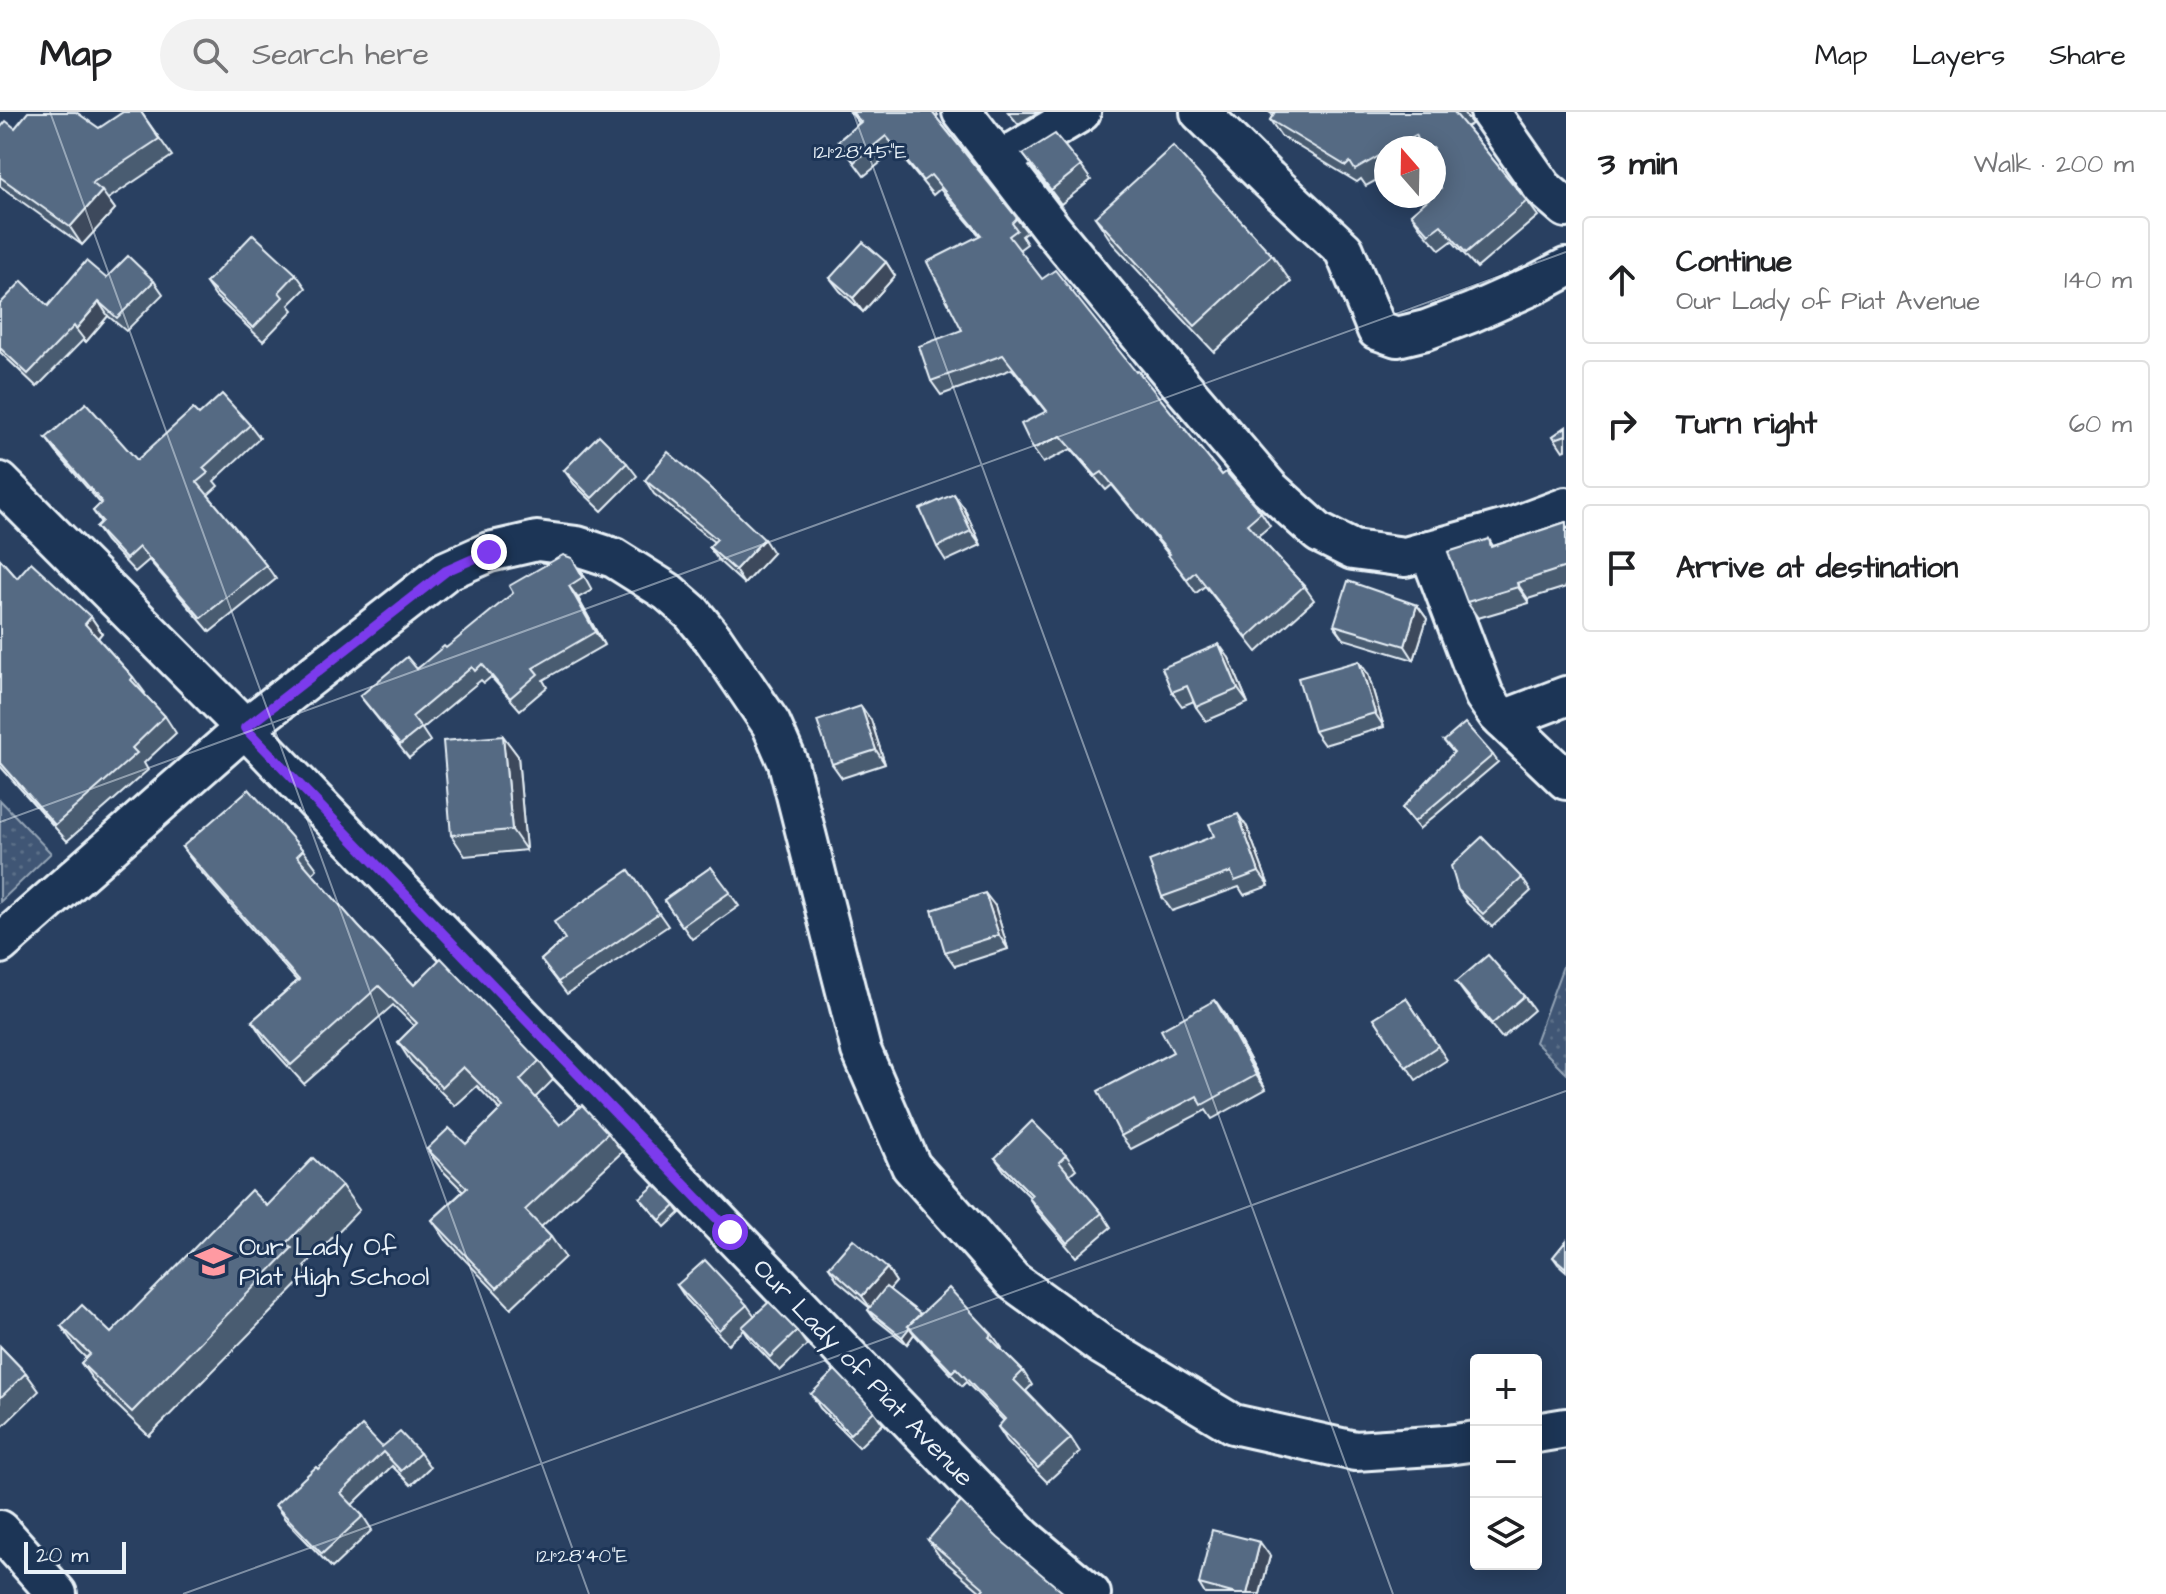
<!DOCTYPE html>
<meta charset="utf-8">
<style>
:root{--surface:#fff;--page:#f2f2f2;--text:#202124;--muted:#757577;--line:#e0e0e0}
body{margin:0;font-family:"Architects Daughter",sans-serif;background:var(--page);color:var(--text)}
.controls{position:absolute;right:24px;bottom:24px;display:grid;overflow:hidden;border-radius:8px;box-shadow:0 4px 20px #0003}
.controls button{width:72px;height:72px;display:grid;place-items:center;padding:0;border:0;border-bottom:2px solid var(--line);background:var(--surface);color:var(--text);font:40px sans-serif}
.compass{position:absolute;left:1374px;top:24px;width:72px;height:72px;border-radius:50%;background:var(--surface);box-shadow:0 4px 20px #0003;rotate:340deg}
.scale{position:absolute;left:24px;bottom:20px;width:102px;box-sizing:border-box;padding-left:8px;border:4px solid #e8f1f8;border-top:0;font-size:22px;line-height:28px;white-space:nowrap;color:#e8f1f8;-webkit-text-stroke:6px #1d3557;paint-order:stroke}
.stop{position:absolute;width:24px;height:24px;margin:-18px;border:6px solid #7c3aed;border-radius:50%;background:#fff}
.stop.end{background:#7c3aed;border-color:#fff;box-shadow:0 2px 8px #0008}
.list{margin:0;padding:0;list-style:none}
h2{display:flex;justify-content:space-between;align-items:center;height:104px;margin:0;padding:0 32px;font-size:34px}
h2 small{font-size:26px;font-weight:400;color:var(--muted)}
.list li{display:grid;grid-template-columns:52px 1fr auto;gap:24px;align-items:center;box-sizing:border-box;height:128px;margin:0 16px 16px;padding:0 16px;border:2px solid var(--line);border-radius:8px}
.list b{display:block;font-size:30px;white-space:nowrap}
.list p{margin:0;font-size:26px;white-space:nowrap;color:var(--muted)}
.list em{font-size:26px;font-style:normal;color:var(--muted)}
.icon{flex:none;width:44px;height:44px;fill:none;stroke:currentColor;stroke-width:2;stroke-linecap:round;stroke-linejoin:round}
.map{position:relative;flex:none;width:1566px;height:1482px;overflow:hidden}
header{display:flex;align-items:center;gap:48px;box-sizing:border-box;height:112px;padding:0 40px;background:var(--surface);border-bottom:2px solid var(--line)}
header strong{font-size:38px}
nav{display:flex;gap:44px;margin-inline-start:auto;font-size:28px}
.search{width:560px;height:72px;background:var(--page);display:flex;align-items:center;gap:20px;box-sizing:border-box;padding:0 28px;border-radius:44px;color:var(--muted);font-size:30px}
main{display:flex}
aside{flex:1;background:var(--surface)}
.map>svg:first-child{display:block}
.grass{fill:url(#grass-dots);stroke:#94a4b6;stroke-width:2}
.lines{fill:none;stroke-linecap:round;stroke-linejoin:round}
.minor-casing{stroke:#e8f1f8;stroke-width:44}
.minor{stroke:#1d3557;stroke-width:38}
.wall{fill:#495b71;stroke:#e8f1f8;stroke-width:2}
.shaded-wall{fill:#3c4a5c;stroke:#e8f1f8;stroke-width:2}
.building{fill:#556a83;stroke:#e8f1f8;stroke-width:2}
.route{stroke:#7c3aed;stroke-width:10}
.ticks{fill:none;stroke:#e8f1f8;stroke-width:2;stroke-opacity:0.45}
.labels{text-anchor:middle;stroke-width:6;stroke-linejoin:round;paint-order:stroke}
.poi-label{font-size:26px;fill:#e8f1f8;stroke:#1d3557;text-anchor:start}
.street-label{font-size:26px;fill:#e8f1f8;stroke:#1d3557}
.ticks-label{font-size:20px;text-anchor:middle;fill:#e8f1f8;stroke:#1d3557;stroke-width:6;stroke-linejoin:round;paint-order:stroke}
</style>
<header>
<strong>Map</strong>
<div class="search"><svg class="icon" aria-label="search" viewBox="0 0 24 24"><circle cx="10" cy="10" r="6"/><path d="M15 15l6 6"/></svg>Search here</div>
<nav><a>Map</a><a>Layers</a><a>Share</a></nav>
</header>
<main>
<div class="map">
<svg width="1566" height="1482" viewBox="0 0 1566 1482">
<defs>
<pattern id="grass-dots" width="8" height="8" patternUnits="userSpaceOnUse" patternTransform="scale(2)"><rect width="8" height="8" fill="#415774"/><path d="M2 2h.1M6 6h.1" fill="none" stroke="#5c7089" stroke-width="1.8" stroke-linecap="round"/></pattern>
</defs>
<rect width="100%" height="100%" fill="#294061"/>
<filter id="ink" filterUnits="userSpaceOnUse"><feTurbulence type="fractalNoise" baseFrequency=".0125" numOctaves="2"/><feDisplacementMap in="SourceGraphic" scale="16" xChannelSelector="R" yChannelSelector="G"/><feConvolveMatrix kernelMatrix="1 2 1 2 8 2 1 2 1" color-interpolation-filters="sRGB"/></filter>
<g filter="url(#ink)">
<g class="grass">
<polygon points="0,688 51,741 0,790"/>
<polygon points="1566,846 1566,961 1535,930"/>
</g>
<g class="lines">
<defs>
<g id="minor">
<polyline points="962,0 1052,117 1166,255 1269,376 1319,421 1353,438 1405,445 1510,416 1566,395"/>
<polyline points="1200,0 1268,67 1344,138 1377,218 1397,225 1426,218 1471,201 1536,172 1566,156"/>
<polyline points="1490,0 1543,76 1566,96"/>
<polyline points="999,49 1081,0"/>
<polyline points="0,370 245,616 921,1320 1024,1426 1091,1482"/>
<polyline points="1429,438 1484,583 1498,603 1566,668"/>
<polyline points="1503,608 1566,584"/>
<polyline points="0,832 245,616 446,459 489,440 537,429 577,434 614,446 668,480 692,501 714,528 771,612 788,651 861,938 911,1054 1013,1169 1103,1234 1233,1312 1355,1339 1447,1333 1476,1329"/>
<polyline points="1536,1321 1566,1316"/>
<polyline points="0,1418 57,1482"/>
</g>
</defs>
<use href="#minor" class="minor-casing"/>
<use href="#minor" class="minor"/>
</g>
<g class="wall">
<polygon points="141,0 172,44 108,87 115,97 82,133 0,74 0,16 99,16"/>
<polygon points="850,0 936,0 938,3 936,5 1027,120 1022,124 1027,132 1019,138 1042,167 1136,260 1222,363 1261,400 1270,414 1258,424 1304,474 1314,488 1257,540 1205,474 1196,481 1169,443 1112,373 1106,378 1071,337 1043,351 1033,337 1046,300 1012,257 941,283 931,269 962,218 980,124 940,77 933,83 896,38 864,64 838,29 859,11"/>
<polygon points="1008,0 1038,0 1018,12"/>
<polygon points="1269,0 1468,0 1472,12 1466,15 1527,89 1538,104 1477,156 1452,129 1440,138 1422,118 1411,102 1441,76 1434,36 1386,36 1386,63 1366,74 1361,67 1357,70 1281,24 1270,8 1273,3"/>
<polygon points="1023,42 1081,54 1091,68 1061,92"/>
<polygon points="1095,105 1272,143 1291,170 1214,240 1113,132"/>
<polygon points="886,150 895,164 863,200 840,179 830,166"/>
<polygon points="296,162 306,176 289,193 293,198 263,229 215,184 206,171"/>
<polygon points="106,166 154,169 163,182 126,219 108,204 86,230 83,228 37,275 0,240 0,192 48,194"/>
<polygon points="199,303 250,313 260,326 214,369 218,374 208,383 266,453 276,467 210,520 149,448 135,460 106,429 96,415 101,411 93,399 101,392 56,340 46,326 137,348"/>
<polygon points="1566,315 1566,338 1563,339 1553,324"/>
<polygon points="627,351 637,364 602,399 574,372 564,358"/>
<polygon points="645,368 773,441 744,472 719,449 709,435 714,430 654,382"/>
<polygon points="964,396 981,433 946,449 937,435"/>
<polygon points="1566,410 1566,475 1528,487 1529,491 1478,506 1467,490 1489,427 1493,434"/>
<polygon points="0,447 17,466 91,505 102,521 98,526 133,565 145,581 144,582 165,604 176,621 144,651 148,658 67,729 0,654"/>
<polygon points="581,458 592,478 578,486 604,533 543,568 547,575 520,598 491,565 484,571 481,568 422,617 430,629 409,646 360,584 417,557 446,536"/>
<polygon points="1417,493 1427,507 1414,548 1344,527 1334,513"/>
<polygon points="1229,546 1248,591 1206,609 1196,595 1194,589 1182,594 1172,580"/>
<polygon points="1368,562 1384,615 1324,633 1314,619"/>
<polygon points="871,608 885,652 842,666 832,652"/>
<polygon points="503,624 518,644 526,738 465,744 451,723"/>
<polygon points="1444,629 1493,643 1498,650 1419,717 1402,696 1454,641"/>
<polygon points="1247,715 1269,774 1244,783 1239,775 1172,799 1162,785"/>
<polygon points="182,735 303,738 317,757 312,762 358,814 414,873 539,949 553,968 535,986 560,1013 608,1021 622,1040 541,1115 551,1125 565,1145 511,1196 446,1128 432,1108 463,1079 441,1057 427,1037 466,1032 500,998 477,974 455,994 411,950 398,930 414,914 393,893 304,972 265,929 252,909 297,869 196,754"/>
<polygon points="711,755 739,794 692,827 664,788"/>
<polygon points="629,758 668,814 567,882 541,848 565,827"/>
<polygon points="1522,766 1531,779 1492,815 1467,791 1458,778"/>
<polygon points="995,794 1008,837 955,854 945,840"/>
<polygon points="1456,870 1524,884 1534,898 1502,926 1466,884"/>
<polygon points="1406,886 1447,948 1416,968 1374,906"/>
<polygon points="1225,902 1266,977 1212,1007 1206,998 1131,1037 1121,1024 1173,940"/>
<polygon points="1066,1043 1076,1057 1069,1063 1102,1101 1111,1115 1076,1145 1038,1100 1029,1086 1030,1085 1005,1060 995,1046"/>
<polygon points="342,1074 359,1098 305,1154 309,1161 149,1324 98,1275 81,1251 86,1246 78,1238 61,1214 111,1221 267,1094"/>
<polygon points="640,1086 675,1094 680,1101 665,1115"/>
<polygon points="1566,1129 1566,1159 1558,1152 1553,1145"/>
<polygon points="829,1155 887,1156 896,1170 889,1178 921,1202 992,1222 1002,1236 1001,1237 1023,1259 1032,1273 1026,1279 1071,1326 1080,1340 1047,1370 1007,1329 998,1315 1004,1309 966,1270 962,1274 914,1222 907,1232 873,1205 868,1198 870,1196 838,1169"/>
<polygon points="677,1173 747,1193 754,1203 797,1219 807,1233 780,1259 751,1229 744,1218 728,1232 686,1187"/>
<polygon points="0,1234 26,1261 39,1279 0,1317"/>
<polygon points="811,1282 874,1299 883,1312 859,1335 820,1296"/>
<polygon points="382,1335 420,1341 430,1355 411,1373 392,1354 352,1393 363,1404 372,1418 332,1456 285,1407 275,1393"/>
<polygon points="928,1428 1065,1482 981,1480 940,1445"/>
<polygon points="1270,1444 1260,1482 1205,1482 1199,1472"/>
</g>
<g class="shaded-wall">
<polygon points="1463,0 1468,0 1472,12"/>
<polygon points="102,79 115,97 82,133 70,115"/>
<polygon points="886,150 895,164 863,200 853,186"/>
<polygon points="99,190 108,204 86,230 76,217"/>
<polygon points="954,382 964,396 981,433 971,419"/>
<polygon points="764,427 773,441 744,472 735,458"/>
<polygon points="1517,471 1528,487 1529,491 1518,475"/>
<polygon points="569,474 578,486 604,533 595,520"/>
<polygon points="1417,493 1427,507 1414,548 1405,534"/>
<polygon points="91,505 102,521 96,528 85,512"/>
<polygon points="1219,532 1229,546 1248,591 1238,577"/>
<polygon points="1359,549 1368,562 1384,615 1375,601"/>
<polygon points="861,594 871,608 885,652 876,638"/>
<polygon points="503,624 518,644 526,738 512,718"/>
<polygon points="1238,702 1247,715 1269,774 1259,760"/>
<polygon points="985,781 995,794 1008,837 999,823"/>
<polygon points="1215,888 1225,902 1266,977 1256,963"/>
<polygon points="887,1156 896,1170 872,1198 862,1184"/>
<polygon points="909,1215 914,1222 907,1232 902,1225"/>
<polygon points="1260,1430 1270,1444 1260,1482 1247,1482"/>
</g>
<g class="building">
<polygon points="28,0 76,0 99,16 123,0 141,0 159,27 92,71 102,79 70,115 0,65 0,16 6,9 15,16"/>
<polygon points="852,0 932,0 1017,106 1012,111 1017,118 1009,124 1042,167 1055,158 1136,260 1138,259 1222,363 1226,360 1261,400 1247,412 1304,474 1247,526 1195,460 1187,467 1168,443 1170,442 1102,360 1096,364 1061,324 1033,337 1021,312 1047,299 1003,243 931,269 919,234 962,218 927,150 981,123 931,63 923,69 886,24 854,50 838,29 861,10"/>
<polygon points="1275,0 1454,0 1527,89 1466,141 1441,113 1429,122 1411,102 1432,84 1434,84 1434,82 1441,76 1434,61 1434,36 1422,36 1416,23 1393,36 1386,36 1386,40 1355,58 1350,50 1346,54 1270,8"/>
<polygon points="1055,22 1081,54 1051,78 1023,42"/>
<polygon points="1173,34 1272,143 1195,214 1095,105"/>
<polygon points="253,122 296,162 279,180 283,185 253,216 206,171"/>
<polygon points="863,130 886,150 853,186 830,166"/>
<polygon points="128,144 154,169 117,206 99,190 76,217 74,214 28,262 0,236 0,192 22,169 48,194 86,149 106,166"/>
<polygon points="222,282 250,313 203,356 208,361 197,370 266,453 201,506 139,435 126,447 96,415 102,409 93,399 102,390 46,326 86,291 137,348 193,297 199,303"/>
<polygon points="1566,315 1566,323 1555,327 1553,324"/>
<polygon points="599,323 627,351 592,386 564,358"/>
<polygon points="668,340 708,374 764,427 735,458 709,435 717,427 645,368"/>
<polygon points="954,382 971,419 937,435 920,397"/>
<polygon points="1566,410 1566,455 1517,471 1518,475 1467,490 1448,440 1489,427 1491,435"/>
<polygon points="563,443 572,446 583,465 569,474 595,520 533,556 538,562 510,586 482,552 475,559 472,555 412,605 421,616 400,633 360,584 407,545 417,557 444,534 446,536 513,481 509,474"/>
<polygon points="0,447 17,466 31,450 91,505 85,512 133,565 131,568 165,604 132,636 137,641 55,713 0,650"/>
<polygon points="1348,469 1417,493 1405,534 1334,513"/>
<polygon points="1219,532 1238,577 1196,595 1187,574 1172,580 1162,556"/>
<polygon points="1359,549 1375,601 1314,619 1298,566"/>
<polygon points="861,594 876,638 832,652 817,609"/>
<polygon points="1465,611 1493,643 1414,710 1402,696 1454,640 1444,629"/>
<polygon points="503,624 512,718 451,723 443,629"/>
<polygon points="249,677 303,738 297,744 358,814 414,873 441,846 539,949 520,968 560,1013 582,993 608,1021 525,1098 551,1125 497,1176 432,1108 467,1076 427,1037 449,1016 466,1032 503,995 463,955 442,975 398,930 417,911 379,874 291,953 252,909 299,868 182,735"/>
<polygon points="1238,702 1259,760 1235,769 1231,760 1162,785 1149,749 1214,724 1209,712"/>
<polygon points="1482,725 1522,766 1483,802 1458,778 1451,754"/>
<polygon points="711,755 730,780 682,814 664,788"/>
<polygon points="629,758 659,801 558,870 541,848 565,827 554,810"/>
<polygon points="985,781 999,823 945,840 932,798"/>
<polygon points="1488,843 1524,884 1492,912 1456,870"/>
<polygon points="1406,886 1438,934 1406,955 1374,906"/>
<polygon points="1215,888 1256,963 1202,993 1197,984 1121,1024 1098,979 1173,940 1161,918"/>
<polygon points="1032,1009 1066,1043 1059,1050 1102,1101 1067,1131 1029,1086 1032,1083 995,1046"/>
<polygon points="313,1046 342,1074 287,1131 292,1136 132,1300 81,1251 90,1242 61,1214 82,1193 111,1221 251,1078 267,1094"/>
<polygon points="655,1073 675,1094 660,1108 640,1086"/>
<polygon points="853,1127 887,1156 862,1184 829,1155"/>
<polygon points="1566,1129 1566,1156 1553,1145"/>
<polygon points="705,1148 747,1193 719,1218 677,1173"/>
<polygon points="886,1175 920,1202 908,1214 910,1215 902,1225 868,1198"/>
<polygon points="949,1176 992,1222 989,1225 1023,1259 1014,1268 1071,1326 1038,1356 998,1315 1005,1307 956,1256 952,1260 908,1214"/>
<polygon points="769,1190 797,1219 770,1245 742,1215"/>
<polygon points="0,1234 26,1261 0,1286"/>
<polygon points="835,1258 874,1299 850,1322 811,1282"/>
<polygon points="362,1314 382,1335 400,1320 420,1341 401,1359 383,1340 341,1381 363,1404 322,1442 275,1393 316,1355 318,1357"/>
<polygon points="961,1390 998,1426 1065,1482 979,1482 984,1476 928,1428"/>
<polygon points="1212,1418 1260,1430 1247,1482 1236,1482 1199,1472"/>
</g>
</g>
<g class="lines" filter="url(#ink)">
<polyline class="route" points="489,440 446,459 245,616 730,1120"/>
</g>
<path class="ticks" d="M50 0 589 1482M853 0 1393 1482M0 710 1566 140M183 1482 1566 979"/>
<defs>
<symbol id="school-bare" viewBox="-9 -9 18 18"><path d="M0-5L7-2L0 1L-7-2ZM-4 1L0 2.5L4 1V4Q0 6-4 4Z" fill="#ff9aa2" stroke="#1d3557" stroke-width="2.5" paint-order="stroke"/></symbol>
</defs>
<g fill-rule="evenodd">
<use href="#school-bare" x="188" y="1124" width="51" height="51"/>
</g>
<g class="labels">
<g class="poi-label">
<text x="239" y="1143">Our Lady Of<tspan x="239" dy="30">Piat High School</tspan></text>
</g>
<g class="street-label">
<text transform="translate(864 1260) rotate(46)" y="9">Our Lady of Piat Avenue</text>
</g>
</g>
<g class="ticks-label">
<text x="860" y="46">121°28'45"E</text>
<text x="582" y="1450">121°28'40"E</text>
</g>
</svg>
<div class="controls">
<button>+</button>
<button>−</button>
<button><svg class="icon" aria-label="layers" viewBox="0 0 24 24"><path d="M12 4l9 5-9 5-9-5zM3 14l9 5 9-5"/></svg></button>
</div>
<svg class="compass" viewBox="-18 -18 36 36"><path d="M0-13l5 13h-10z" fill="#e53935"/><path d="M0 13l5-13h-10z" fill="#757577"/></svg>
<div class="scale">20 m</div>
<div class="stop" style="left:730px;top:1120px"></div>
<div class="stop end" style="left:489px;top:440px"></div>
</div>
<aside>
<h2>3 min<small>Walk · 200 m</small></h2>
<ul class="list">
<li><svg class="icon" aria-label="ahead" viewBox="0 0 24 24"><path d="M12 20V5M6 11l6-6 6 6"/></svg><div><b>Continue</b><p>Our Lady of Piat Avenue</p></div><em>140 m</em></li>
<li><svg class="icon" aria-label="right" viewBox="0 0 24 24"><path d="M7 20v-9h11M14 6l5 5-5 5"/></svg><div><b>Turn right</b></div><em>60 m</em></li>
<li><svg class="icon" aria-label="arrive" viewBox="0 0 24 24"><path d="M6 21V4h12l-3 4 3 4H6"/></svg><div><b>Arrive at destination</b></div></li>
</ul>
</aside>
</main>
